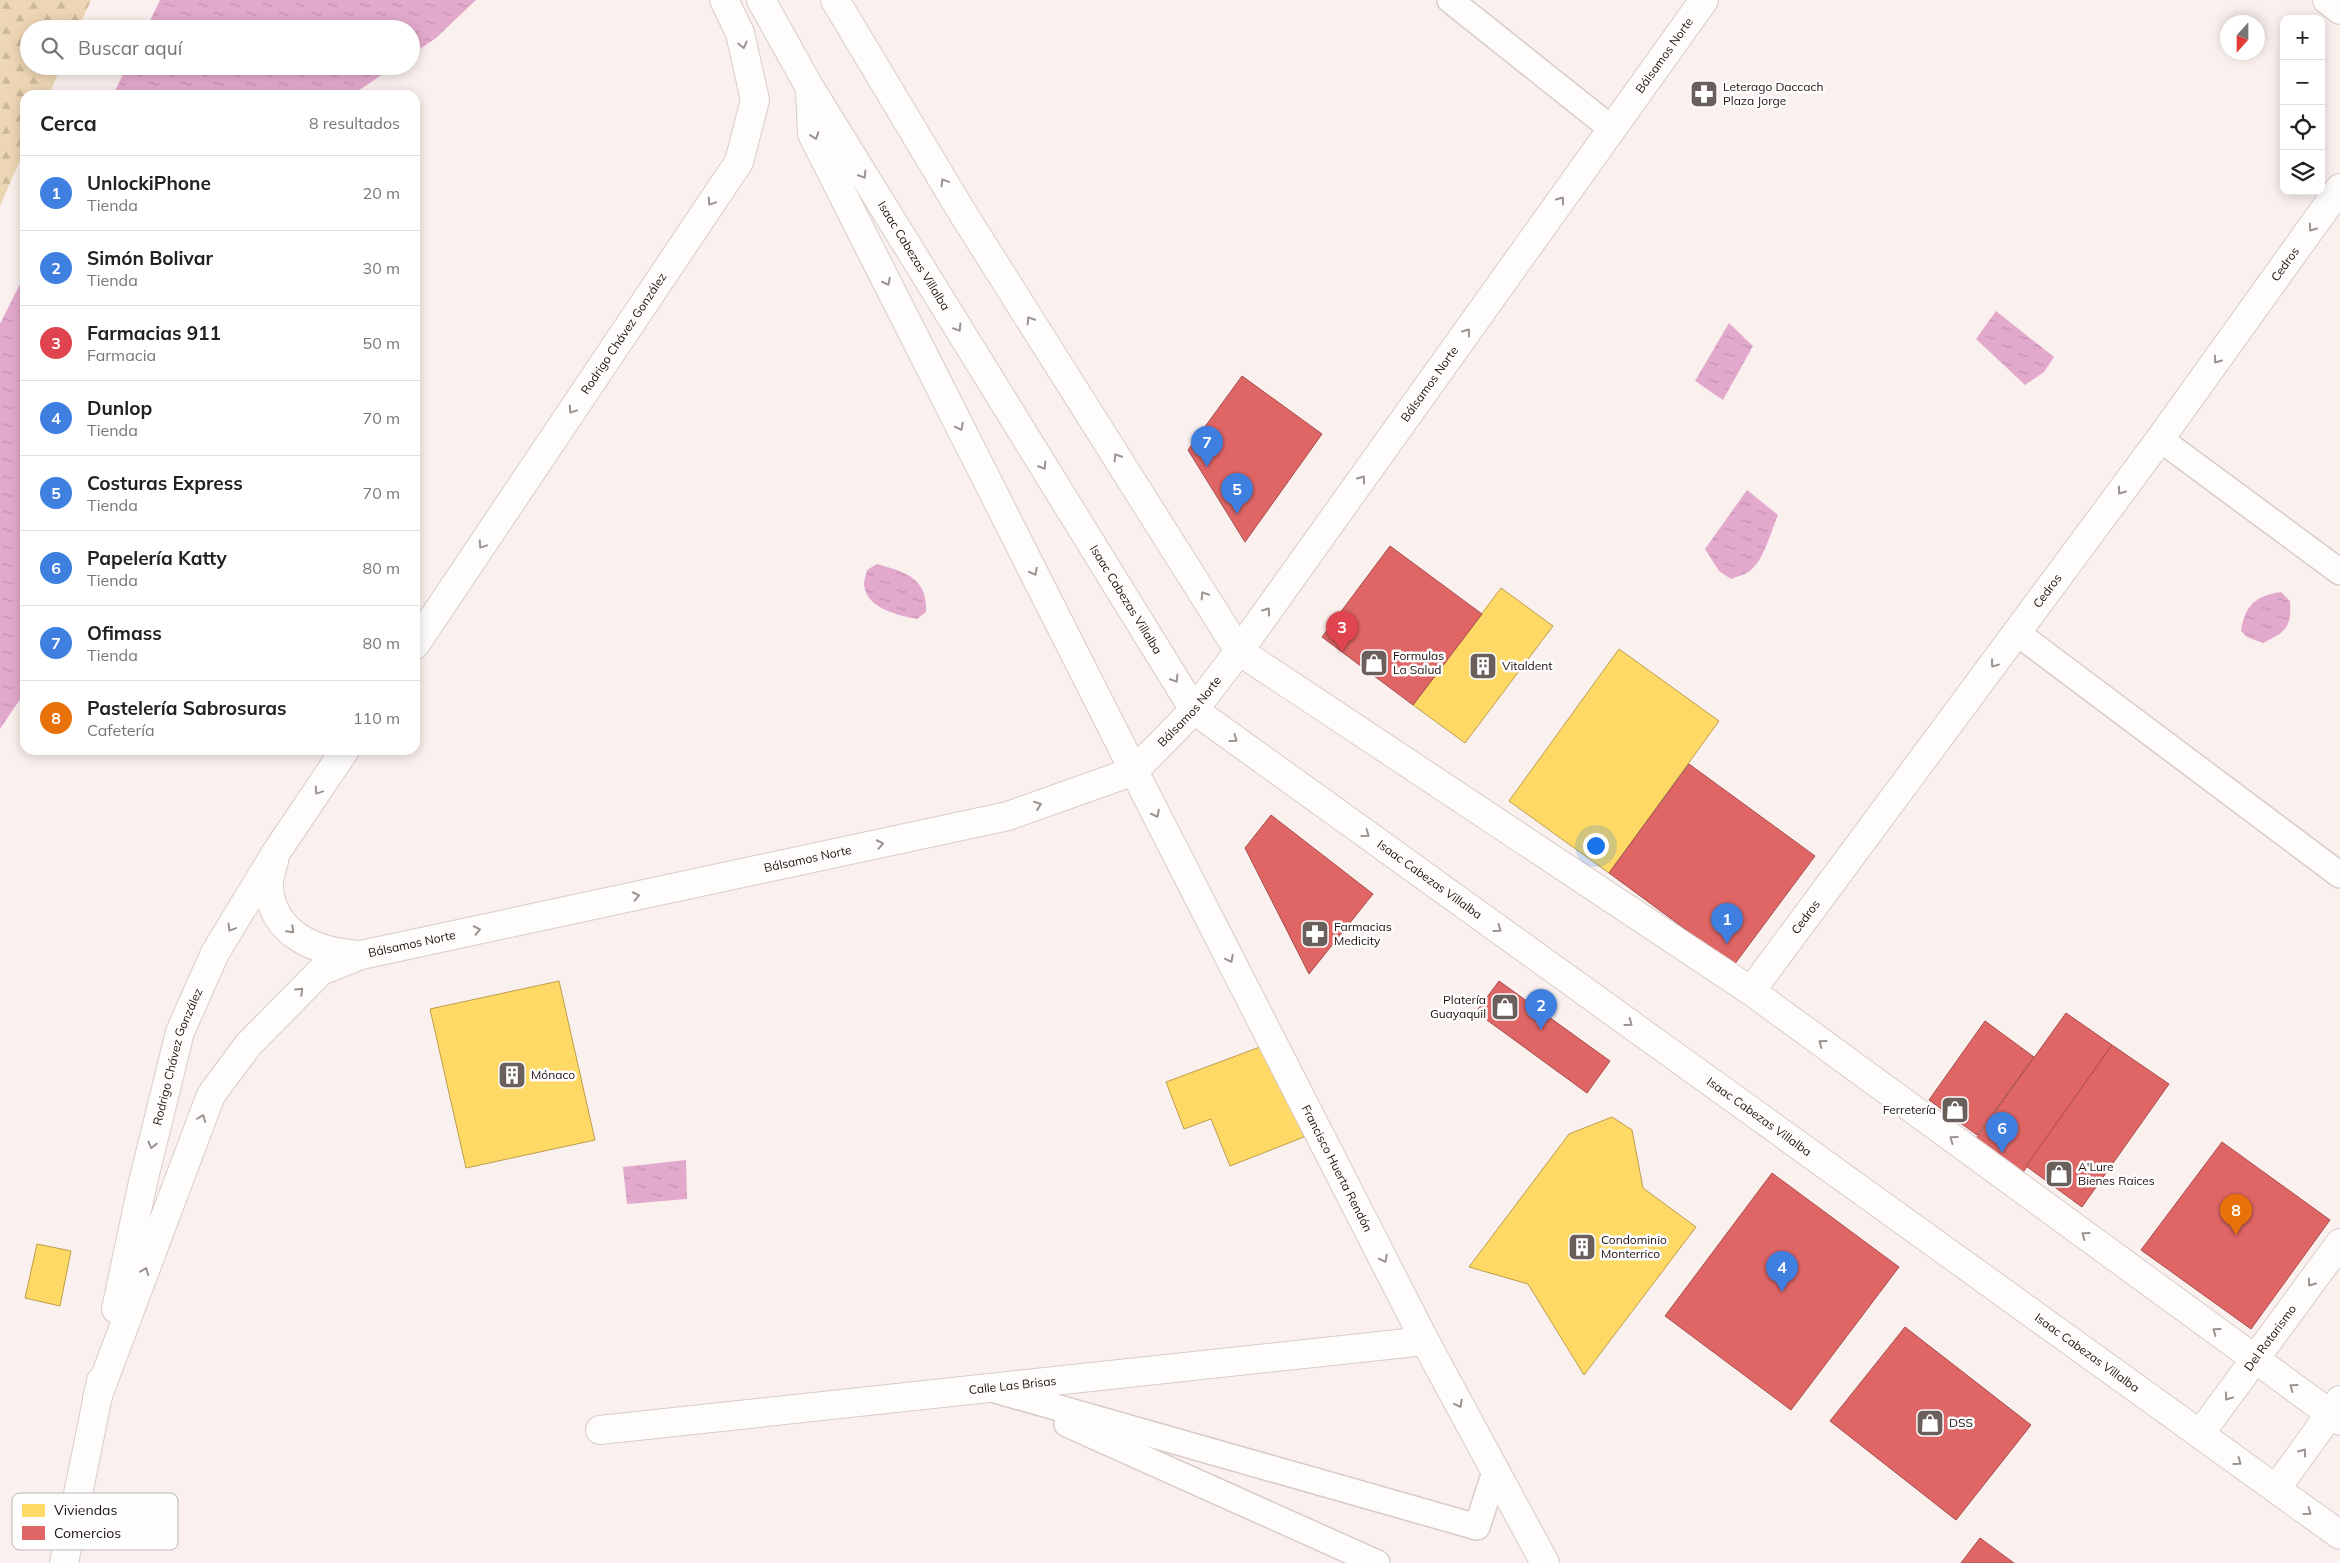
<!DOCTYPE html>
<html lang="es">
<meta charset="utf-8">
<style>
:root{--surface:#fff;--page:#f2f2f2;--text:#222;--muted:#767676;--line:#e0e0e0;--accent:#ea580c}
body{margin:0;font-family:Mulish,sans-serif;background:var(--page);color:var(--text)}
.controls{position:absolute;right:15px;top:15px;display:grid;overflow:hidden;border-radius:10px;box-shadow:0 2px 12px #0003}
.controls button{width:45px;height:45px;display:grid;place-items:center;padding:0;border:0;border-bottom:1px solid var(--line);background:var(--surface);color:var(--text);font:25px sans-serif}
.compass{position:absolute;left:2220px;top:15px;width:45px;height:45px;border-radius:50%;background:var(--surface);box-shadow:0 2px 12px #0003;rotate:201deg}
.you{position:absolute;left:1595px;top:845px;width:18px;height:18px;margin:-12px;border:4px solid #fff;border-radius:50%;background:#1a73e8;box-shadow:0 0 0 8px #1a73e833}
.badge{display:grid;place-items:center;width:32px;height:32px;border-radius:50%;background:var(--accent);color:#fff;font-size:16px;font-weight:700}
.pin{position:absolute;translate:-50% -41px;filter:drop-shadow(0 1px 2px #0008)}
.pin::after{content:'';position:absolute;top:26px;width:18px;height:15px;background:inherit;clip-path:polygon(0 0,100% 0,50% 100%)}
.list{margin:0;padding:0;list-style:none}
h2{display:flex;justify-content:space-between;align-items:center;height:65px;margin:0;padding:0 20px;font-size:21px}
h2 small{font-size:16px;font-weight:400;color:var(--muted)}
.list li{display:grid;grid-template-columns:32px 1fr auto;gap:15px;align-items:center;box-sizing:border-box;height:75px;padding:0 20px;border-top:1px solid var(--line)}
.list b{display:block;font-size:19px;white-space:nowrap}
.list p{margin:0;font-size:16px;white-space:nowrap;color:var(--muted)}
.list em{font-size:16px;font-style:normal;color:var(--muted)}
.icon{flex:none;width:28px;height:28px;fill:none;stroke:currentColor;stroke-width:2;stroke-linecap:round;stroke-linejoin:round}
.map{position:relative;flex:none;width:2340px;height:1563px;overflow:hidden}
.search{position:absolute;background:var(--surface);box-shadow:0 2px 12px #0003;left:20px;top:20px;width:400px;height:55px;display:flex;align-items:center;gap:12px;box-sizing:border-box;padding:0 18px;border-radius:28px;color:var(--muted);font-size:19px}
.panel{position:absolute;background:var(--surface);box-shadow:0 2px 12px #0003;left:20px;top:90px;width:400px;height:665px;border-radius:15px}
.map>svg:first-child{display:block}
.forest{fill:url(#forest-firs)}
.water{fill:url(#water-ripples)}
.homes{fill:#ffd966;stroke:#bc9d4c}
.shops{fill:#e06666;stroke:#a64c4c}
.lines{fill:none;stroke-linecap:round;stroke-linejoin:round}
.lane-casing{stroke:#d8ccca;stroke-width:28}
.street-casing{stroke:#d8ccca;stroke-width:30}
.secondary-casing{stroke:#d8ccca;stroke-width:30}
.lane{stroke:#fefdfc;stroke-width:25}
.street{stroke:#fefdfc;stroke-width:28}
.secondary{stroke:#fefdfc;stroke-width:28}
.oneway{stroke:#999391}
.labels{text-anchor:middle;stroke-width:5;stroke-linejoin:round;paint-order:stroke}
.street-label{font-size:12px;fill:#1e110e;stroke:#fefefe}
.poi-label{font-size:12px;fill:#1e110e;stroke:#fefefe;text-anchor:start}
.key{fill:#fefefe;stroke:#bbb7b6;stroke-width:1}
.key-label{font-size:14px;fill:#1e110e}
</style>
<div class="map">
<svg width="2340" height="1563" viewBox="0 0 2340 1563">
<defs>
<pattern id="forest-firs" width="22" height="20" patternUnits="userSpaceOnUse" patternTransform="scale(1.25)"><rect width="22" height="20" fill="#edd6b4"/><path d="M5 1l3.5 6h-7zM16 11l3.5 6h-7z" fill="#cbb79a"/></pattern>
<pattern id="water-ripples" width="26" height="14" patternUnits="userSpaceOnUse" patternTransform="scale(1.25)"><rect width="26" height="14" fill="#e3a9cc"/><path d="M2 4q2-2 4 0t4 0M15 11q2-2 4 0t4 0" fill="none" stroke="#c290ae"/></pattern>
</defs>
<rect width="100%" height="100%" fill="#faf0ee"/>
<polygon class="forest" points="0,0 91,0 78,29 29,29 29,66 61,66 49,95 25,95 25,149 0,206"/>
<g class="water">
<polygon points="160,0 476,0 436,38 411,55 411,29 146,29"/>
<polygon points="127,66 395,66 352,95 113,95"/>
<polygon points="25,274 25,692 0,729 0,324"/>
<polygon points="1996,311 2054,357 2044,372 2025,385 1976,339"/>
<polygon points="1729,323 1753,346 1723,400 1695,381"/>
<path d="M1747 490 1778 515C1771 531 1765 557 1752 569 1746 575 1738 576 1731 579L1719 571 1705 549Z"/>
<path d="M877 564C905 572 928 578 926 612L917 619C898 615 867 609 864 585 864 581 866 574 867 570Z"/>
<path d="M2281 592 2290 601C2292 627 2286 632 2263 643L2247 637 2241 631C2245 605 2255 596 2281 592Z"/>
<polygon points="686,1160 687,1199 627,1204 623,1167"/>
</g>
<g class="homes">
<polygon points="1501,588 1553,626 1465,743 1413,705"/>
<polygon points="1619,649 1719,721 1609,873 1509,801"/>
<polygon points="559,981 595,1140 466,1168 430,1009"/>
<polygon points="1268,1044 1304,1137 1230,1166 1211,1119 1184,1129 1166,1082"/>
<polygon points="1612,1117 1632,1130 1643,1188 1696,1227 1584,1375 1528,1284 1469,1267 1569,1134"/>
<polygon points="37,1244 71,1251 60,1306 25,1298"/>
</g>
<g class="shops">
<polygon points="1242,376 1322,434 1245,542 1188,450"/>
<polygon points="1390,546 1482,614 1413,705 1322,637"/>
<polygon points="1689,764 1815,856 1734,965 1609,873"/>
<polygon points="1271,815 1373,894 1309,974 1245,848"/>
<polygon points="1499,981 1610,1061 1587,1093 1476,1012"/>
<polygon points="2066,1013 2112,1045 2019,1178 1972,1144"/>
<polygon points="1985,1021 2034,1057 1977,1135 1929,1100"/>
<polygon points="2112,1045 2169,1084 2082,1207 2026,1166"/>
<polygon points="2222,1142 2330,1220 2251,1329 2141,1250"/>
<polygon points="1772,1173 1899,1267 1791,1410 1665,1316"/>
<polygon points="1905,1327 2031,1425 1956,1520 1830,1421"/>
<polygon points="1980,1538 2014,1563 1961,1563"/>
</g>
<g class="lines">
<defs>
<g id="lane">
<polyline points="1450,0 1612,129"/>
<polyline points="2160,439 2340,572"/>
<polyline points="2017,633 2340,875"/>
<polyline points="992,1389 1477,1527 1495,1472"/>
<polyline points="1067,1424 1377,1563"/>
</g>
<g id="street">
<path id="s1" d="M1239 651 1704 0"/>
<path id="s2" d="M1751 991 2160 439 2340 188"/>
<path id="s3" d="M600 1430 1425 1341"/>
</g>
<g id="secondary">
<path id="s4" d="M761 0 810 88 1194 710 2340 1535"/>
<polyline points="835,0 962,212 1239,651 1751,991 2340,1421"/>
<polyline points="2327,0 2340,10"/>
<path id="s5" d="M810 90 812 134 1134 771 1425 1341 1545 1563"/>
<path id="s6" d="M415 645 739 162 755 100 740 33 724 0"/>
<path d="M274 861C272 869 268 879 269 888 273 936 318 952 359 955"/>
<path id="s7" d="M116 1309 143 1182 180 1032 215 953 275 854 345 750"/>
<path id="s8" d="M97 1398 211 1095 248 1045 321 971 361 955 1008 816 1134 771 1194 710 1239 651"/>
<path id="s9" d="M2200 1434 2340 1243"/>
<polyline points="2276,1489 2340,1400"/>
<polyline points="64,1563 101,1381"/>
</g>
</defs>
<use href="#lane" class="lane-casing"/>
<use href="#street" class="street-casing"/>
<use href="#secondary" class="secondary-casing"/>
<use href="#lane" class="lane"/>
<use href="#street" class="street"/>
<use href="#secondary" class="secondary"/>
</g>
<defs><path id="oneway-chevron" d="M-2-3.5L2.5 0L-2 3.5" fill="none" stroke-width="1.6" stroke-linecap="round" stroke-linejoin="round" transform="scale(1.25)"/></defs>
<g class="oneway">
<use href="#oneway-chevron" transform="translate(743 45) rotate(77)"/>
<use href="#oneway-chevron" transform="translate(815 136) rotate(71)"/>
<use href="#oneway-chevron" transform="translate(863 175) rotate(58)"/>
<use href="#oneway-chevron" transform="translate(944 182) rotate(-121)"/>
<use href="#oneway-chevron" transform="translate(1561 200) rotate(-54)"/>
<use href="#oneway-chevron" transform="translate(711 202) rotate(124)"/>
<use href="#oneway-chevron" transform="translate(2312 228) rotate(126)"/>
<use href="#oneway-chevron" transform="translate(887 282) rotate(63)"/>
<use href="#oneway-chevron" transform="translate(1030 320) rotate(-122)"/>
<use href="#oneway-chevron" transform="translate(958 328) rotate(58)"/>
<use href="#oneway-chevron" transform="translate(1467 332) rotate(-54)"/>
<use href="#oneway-chevron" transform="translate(2217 360) rotate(126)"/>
<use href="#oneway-chevron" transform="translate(572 410) rotate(124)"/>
<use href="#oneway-chevron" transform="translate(960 427) rotate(63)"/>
<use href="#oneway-chevron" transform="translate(1117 457) rotate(-122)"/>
<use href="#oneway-chevron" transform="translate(1043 466) rotate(58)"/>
<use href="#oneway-chevron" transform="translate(1362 479) rotate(-54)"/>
<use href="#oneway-chevron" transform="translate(2121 491) rotate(126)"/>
<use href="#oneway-chevron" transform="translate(482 545) rotate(124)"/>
<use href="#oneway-chevron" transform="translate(1034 572) rotate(63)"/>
<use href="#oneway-chevron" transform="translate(1204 595) rotate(-122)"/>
<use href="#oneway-chevron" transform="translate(1267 611) rotate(-54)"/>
<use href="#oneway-chevron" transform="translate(1994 664) rotate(127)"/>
<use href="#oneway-chevron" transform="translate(1175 679) rotate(58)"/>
<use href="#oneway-chevron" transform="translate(1234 739) rotate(36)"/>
<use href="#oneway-chevron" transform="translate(318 791) rotate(124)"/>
<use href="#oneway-chevron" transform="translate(1038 805) rotate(-20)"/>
<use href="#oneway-chevron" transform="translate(1156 814) rotate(63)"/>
<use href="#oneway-chevron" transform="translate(1366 834) rotate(36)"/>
<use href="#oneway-chevron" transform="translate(880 844) rotate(-12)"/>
<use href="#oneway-chevron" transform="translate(636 896) rotate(-12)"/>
<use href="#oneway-chevron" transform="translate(231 928) rotate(121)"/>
<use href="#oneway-chevron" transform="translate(1498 929) rotate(36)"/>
<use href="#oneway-chevron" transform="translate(291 930) rotate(45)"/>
<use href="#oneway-chevron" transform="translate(477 930) rotate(-12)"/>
<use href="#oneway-chevron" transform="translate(1230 959) rotate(63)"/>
<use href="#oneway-chevron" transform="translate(300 991) rotate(-44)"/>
<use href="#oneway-chevron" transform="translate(1629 1023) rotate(36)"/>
<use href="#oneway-chevron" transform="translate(1822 1043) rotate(-144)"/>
<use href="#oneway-chevron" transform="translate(202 1118) rotate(-69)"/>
<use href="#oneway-chevron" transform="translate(1953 1139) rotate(-144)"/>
<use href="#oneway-chevron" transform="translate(152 1145) rotate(104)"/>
<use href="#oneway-chevron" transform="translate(2085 1235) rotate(-144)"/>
<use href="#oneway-chevron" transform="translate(1384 1259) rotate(63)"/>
<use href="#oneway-chevron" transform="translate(145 1271) rotate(-69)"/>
<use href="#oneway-chevron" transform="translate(2311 1283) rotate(126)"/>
<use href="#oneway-chevron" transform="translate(2216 1331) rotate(-144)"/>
<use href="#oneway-chevron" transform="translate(2293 1387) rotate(-144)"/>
<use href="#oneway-chevron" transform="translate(2228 1397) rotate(126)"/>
<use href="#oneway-chevron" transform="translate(1459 1404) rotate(62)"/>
<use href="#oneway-chevron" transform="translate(2303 1452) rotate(-54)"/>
<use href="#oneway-chevron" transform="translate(2238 1462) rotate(36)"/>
<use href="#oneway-chevron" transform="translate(2308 1512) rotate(36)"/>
</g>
<defs>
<symbol id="pharmacy-square" viewBox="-11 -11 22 22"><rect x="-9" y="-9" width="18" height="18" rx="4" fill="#6b5f5c" stroke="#fefefe"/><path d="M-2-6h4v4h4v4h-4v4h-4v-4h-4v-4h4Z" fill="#fff"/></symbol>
<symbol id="shop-square" viewBox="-11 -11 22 22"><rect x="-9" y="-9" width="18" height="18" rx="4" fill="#6b5f5c" stroke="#fefefe"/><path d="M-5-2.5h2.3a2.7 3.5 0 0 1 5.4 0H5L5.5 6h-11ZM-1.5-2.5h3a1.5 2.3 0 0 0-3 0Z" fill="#fff"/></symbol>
<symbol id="building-square" viewBox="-11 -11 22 22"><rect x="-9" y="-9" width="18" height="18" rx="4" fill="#6b5f5c" stroke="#fefefe"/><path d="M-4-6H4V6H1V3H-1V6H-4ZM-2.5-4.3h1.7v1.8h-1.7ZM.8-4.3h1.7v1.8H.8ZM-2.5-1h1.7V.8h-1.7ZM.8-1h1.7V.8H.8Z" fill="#fff"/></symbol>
</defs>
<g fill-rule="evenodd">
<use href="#pharmacy-square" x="1688" y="78" width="32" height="32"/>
<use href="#shop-square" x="1358" y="647" width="32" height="32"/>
<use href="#building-square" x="1467" y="650" width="32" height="32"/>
<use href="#pharmacy-square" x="1299" y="918" width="32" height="32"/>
<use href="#shop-square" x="1489" y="991" width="32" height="32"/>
<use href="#building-square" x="496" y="1059" width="32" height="32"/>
<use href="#shop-square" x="1939" y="1094" width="32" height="32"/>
<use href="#shop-square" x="2043" y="1158" width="32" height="32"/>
<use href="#building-square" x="1566" y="1231" width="32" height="32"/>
<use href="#shop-square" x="1914" y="1407" width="32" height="32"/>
</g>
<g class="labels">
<g class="street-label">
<text dy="4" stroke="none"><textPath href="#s1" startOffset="732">Bálsamos Norte</textPath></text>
<text dy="4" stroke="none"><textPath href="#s4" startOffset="298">Isaac Cabezas Villalba</textPath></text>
<text dy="4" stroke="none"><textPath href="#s2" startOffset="902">Cedros</textPath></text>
<text dy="4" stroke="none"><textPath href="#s6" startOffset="375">Rodrigo Chávez González</textPath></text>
<text dy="4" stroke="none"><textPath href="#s1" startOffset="328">Bálsamos Norte</textPath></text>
<text dy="4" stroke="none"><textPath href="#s2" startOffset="498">Cedros</textPath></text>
<text dy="4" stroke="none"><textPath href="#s4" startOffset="702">Isaac Cabezas Villalba</textPath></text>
<text dy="4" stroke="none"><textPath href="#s8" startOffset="1410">Bálsamos Norte</textPath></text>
<text dy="4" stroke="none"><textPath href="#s8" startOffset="990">Bálsamos Norte</textPath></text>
<text dy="4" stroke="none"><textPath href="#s4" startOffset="1122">Isaac Cabezas Villalba</textPath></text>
<text dy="4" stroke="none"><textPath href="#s2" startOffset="92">Cedros</textPath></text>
<text dy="4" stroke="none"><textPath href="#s8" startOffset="585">Bálsamos Norte</textPath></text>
<text dy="4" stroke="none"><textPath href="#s7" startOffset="260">Rodrigo Chávez González</textPath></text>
<text dy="4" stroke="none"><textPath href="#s4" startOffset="1528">Isaac Cabezas Villalba</textPath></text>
<text dy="4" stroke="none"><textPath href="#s5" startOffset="1204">Francisco Huerta Rendón</textPath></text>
<text dy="4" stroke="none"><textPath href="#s9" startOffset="119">Del Rotarismo</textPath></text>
<text dy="4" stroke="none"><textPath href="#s4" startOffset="1932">Isaac Cabezas Villalba</textPath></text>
<text dy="4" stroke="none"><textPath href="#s3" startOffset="415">Calle Las Brisas</textPath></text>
</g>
<g class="poi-label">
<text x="1723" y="91">Leterago Daccach<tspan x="1723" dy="14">Plaza Jorge</tspan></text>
<text x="1393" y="660">Formulas<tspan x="1393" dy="14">La Salud</tspan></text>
<text x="1502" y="670">Vitaldent</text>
<text x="1334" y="931">Farmacias<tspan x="1334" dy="14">Medicity</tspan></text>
<text x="1486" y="1004" text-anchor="end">Platería<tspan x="1486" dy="14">Guayaquil</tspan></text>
<text x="531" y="1079">Mónaco</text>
<text x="1936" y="1114" text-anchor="end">Ferretería</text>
<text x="2078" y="1171">A'Lure<tspan x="2078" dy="14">Bienes Raices</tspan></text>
<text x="1601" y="1244">Condominio<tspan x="1601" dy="14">Monterrico</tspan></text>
<text x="1949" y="1427">DSS</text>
</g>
</g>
<rect x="12" y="1493" width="166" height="57" rx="8" class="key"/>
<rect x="22" y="1504" width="23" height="13" fill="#ffd966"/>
<rect x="22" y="1526" width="23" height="14" fill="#e06666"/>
<g class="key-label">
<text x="54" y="1515">Viviendas</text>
<text x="54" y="1538">Comercios</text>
</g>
</svg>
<div class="controls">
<button>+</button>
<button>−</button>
<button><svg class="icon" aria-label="locate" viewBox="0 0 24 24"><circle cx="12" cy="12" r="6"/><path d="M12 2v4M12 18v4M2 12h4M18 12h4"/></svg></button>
<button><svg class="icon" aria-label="layers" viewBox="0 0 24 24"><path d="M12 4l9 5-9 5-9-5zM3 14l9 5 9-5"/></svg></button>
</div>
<svg class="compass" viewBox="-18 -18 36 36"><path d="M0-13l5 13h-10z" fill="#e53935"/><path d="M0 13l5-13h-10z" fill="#767676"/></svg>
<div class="you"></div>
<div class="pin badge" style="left:1727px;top:944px;background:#3f7fe0">1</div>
<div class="pin badge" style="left:1541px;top:1030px;background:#3f7fe0">2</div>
<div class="pin badge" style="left:1342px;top:652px;background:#e0444e">3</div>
<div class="pin badge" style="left:1782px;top:1292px;background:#3f7fe0">4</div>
<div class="pin badge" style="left:1237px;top:514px;background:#3f7fe0">5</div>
<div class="pin badge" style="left:2002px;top:1153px;background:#3f7fe0">6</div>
<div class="pin badge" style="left:1207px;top:467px;background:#3f7fe0">7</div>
<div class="pin badge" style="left:2236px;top:1235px;background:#e8710a">8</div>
<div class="search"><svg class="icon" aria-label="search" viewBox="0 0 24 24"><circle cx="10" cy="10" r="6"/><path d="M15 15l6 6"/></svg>Buscar aquí</div>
<section class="panel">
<h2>Cerca<small>8 resultados</small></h2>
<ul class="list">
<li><span class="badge" style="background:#3f7fe0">1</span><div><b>UnlockiPhone</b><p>Tienda</p></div><em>20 m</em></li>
<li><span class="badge" style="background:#3f7fe0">2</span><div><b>Simón Bolivar</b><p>Tienda</p></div><em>30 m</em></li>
<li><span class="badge" style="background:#e0444e">3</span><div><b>Farmacias 911</b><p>Farmacia</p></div><em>50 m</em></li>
<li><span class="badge" style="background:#3f7fe0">4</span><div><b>Dunlop</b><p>Tienda</p></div><em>70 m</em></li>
<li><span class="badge" style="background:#3f7fe0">5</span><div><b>Costuras Express</b><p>Tienda</p></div><em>70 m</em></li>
<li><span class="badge" style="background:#3f7fe0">6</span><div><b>Papelería Katty</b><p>Tienda</p></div><em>80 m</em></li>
<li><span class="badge" style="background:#3f7fe0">7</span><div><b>Ofimass</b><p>Tienda</p></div><em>80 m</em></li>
<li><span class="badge" style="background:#e8710a">8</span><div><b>Pastelería Sabrosuras</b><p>Cafetería</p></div><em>110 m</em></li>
</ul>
</section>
</div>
